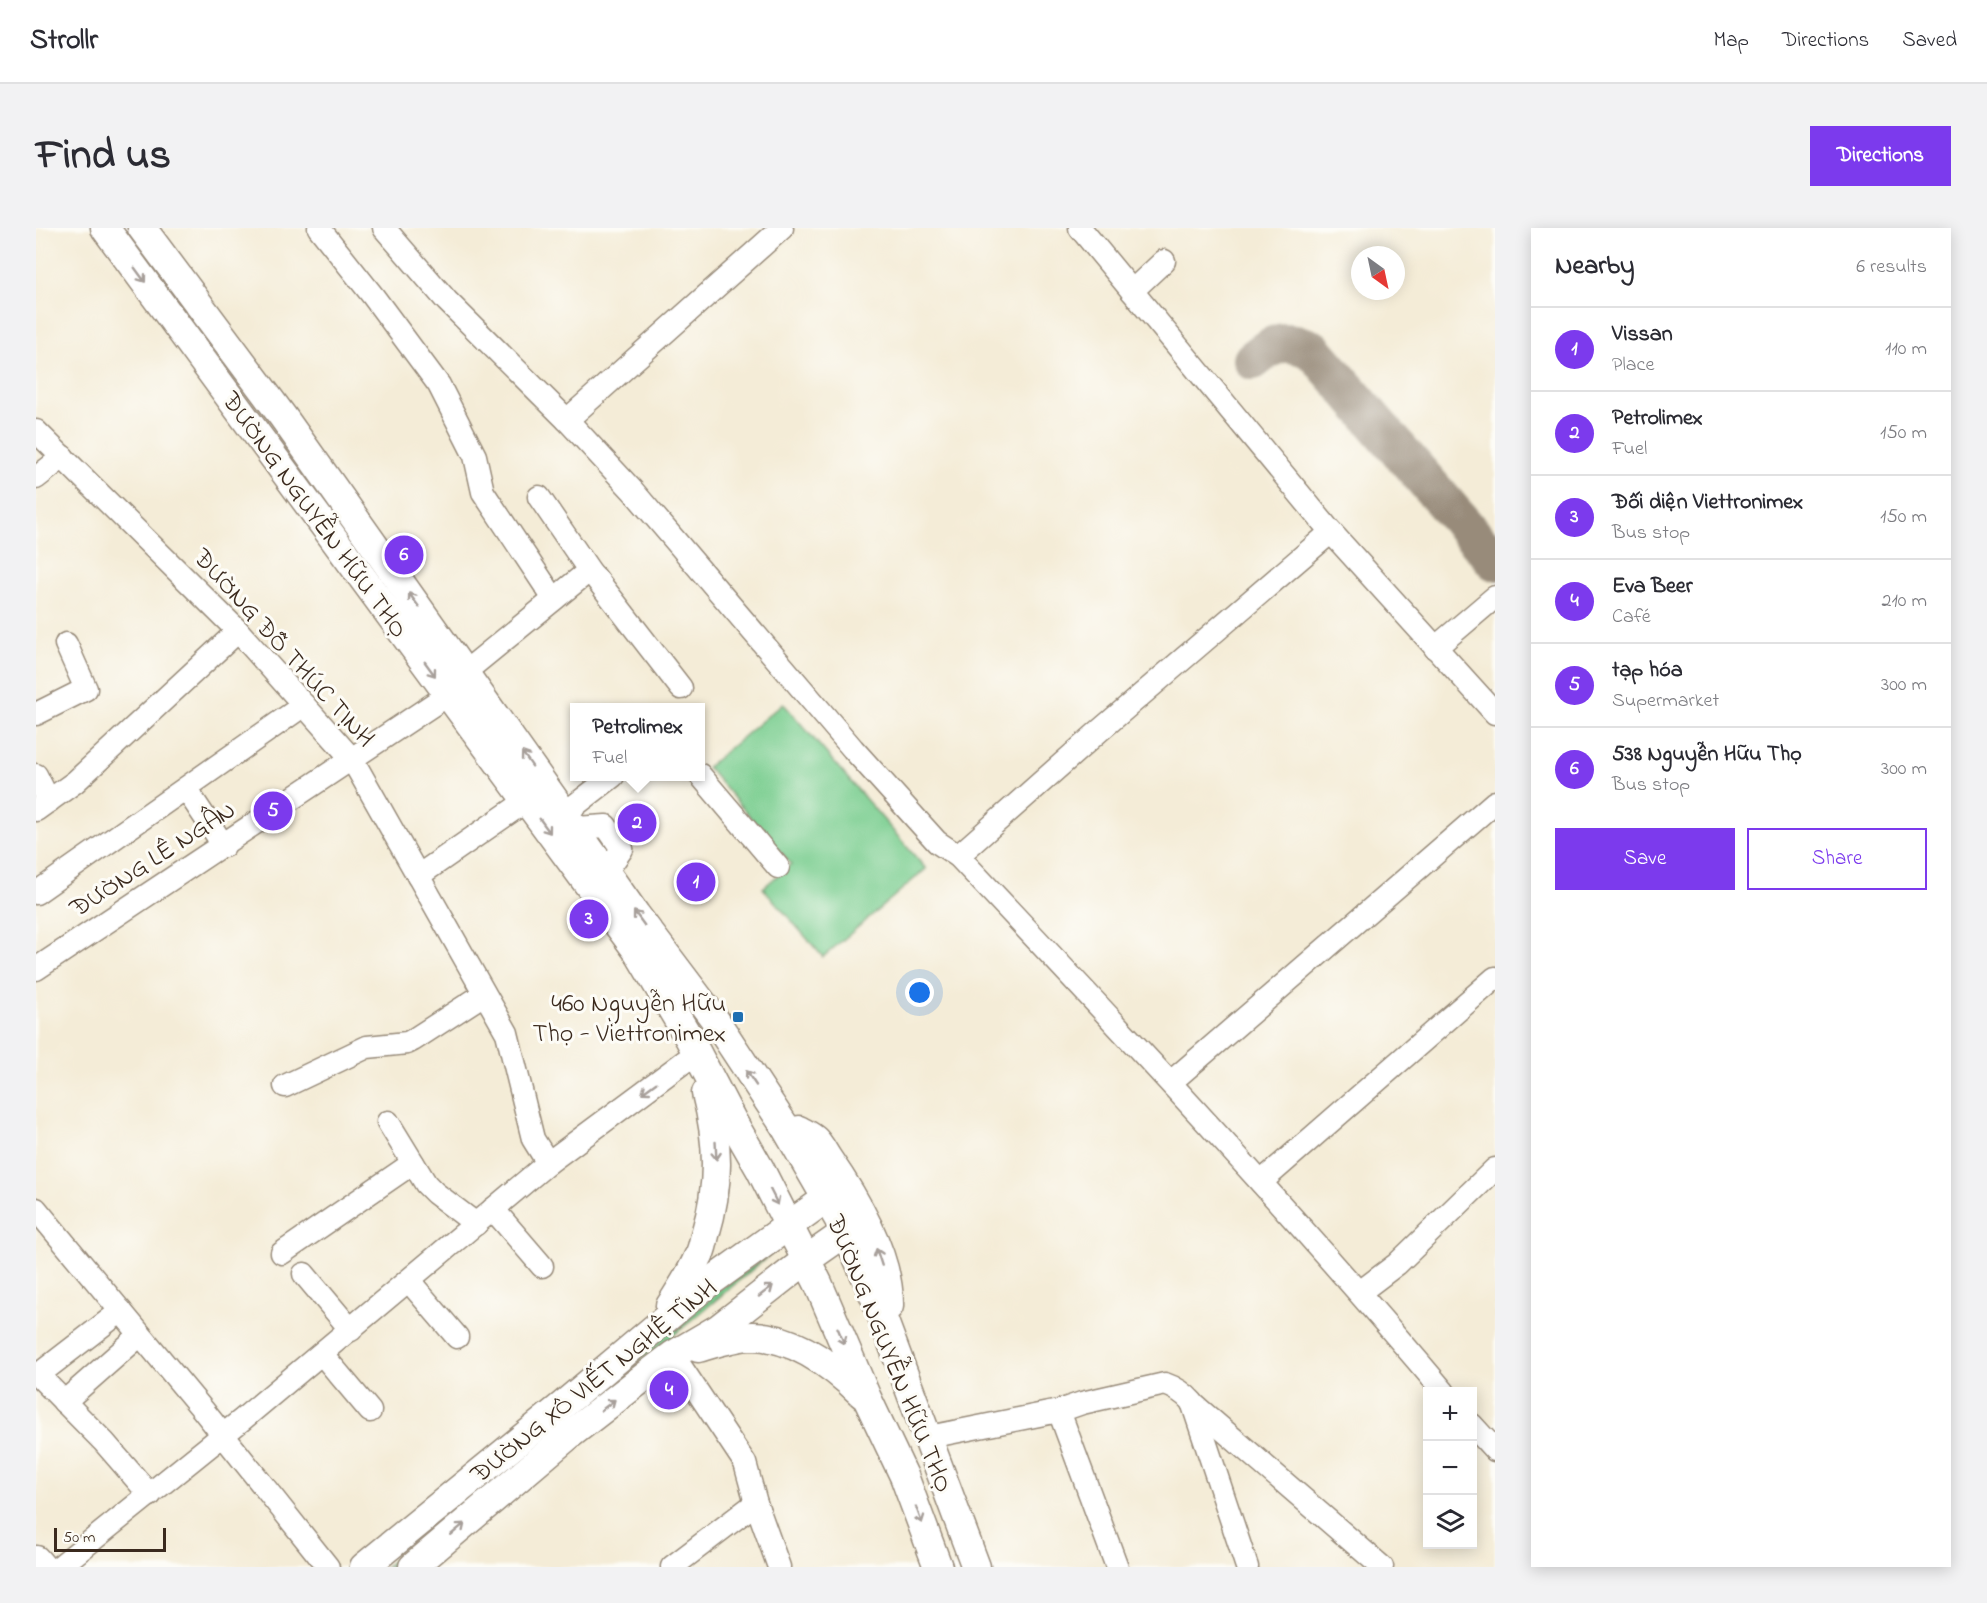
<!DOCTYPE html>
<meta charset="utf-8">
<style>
:root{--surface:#fff;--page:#f2f2f3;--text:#2b2b33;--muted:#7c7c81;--line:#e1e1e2;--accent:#7c3aed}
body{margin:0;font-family:"Indie Flower",sans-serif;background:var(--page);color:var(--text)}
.controls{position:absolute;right:18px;bottom:18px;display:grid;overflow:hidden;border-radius:0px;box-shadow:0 3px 15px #0003}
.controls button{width:54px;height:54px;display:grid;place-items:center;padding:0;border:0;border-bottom:2px solid var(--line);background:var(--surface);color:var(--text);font:30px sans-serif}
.compass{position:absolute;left:1315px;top:18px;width:54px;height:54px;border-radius:50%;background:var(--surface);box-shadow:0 3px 15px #0003;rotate:147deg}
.scale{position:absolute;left:18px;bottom:15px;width:112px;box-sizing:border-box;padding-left:6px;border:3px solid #3b2a1e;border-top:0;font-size:16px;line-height:21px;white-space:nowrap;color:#3b2a1e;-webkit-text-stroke:4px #fdfcf7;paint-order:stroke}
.you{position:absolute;left:884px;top:765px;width:21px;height:21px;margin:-15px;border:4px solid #fff;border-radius:50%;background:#1a73e8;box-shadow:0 0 0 9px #1a73e833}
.badge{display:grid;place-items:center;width:39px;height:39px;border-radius:50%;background:var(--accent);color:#fff;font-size:20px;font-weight:700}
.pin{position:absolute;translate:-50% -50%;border:3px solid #fff;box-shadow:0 2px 6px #0006}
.popup{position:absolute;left:534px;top:475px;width:135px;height:78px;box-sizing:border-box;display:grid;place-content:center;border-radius:0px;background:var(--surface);filter:drop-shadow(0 2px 4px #0005);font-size:20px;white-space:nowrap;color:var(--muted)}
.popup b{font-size:22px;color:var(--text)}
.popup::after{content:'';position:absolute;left:50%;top:100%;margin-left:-12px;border:12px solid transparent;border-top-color:var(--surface)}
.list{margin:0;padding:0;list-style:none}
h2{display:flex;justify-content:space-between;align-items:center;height:78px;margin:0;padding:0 24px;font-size:26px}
h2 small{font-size:20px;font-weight:400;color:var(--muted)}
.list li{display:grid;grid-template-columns:39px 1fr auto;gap:18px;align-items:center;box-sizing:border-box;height:84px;padding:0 24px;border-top:2px solid var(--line)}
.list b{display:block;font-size:22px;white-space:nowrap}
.list p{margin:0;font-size:20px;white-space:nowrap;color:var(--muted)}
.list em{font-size:20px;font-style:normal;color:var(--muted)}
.actions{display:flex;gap:12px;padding:18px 24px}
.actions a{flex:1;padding:14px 0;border:2px solid var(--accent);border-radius:0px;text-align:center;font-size:21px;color:var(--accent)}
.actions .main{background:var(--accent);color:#fff}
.icon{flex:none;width:33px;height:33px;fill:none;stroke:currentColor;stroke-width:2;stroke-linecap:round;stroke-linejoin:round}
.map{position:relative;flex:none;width:1459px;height:1339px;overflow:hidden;border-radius:0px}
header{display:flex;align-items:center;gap:36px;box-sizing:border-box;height:84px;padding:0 30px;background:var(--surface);border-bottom:2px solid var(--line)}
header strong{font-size:28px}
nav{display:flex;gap:33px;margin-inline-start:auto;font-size:21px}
.intro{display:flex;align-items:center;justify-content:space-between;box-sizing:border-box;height:144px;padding:0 36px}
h1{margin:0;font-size:42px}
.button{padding:15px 27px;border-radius:0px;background:var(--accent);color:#fff;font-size:21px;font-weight:700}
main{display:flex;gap:36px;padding:0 36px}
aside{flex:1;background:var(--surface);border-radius:0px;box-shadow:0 3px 15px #0003}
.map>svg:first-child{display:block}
.green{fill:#7ace90;stroke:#5a7c57;stroke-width:1.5}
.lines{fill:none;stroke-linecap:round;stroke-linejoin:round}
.taxiway{stroke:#988b7a;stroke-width:40}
.minor-casing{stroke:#988b7a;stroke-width:25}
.major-casing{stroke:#988b7a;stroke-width:31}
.minor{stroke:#fff;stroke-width:22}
.major{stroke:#fff;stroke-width:28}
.oneway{stroke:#a79f9a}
.poi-dot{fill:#1f6fb2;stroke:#fdfcf7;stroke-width:2}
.labels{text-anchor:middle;stroke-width:6;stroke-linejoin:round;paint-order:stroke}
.street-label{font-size:26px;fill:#3b2a1e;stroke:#fdfcf7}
.poi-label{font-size:26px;fill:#3b2a1e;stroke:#fdfcf7;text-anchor:end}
</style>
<header>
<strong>Strollr</strong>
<nav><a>Map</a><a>Directions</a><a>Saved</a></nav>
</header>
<div class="intro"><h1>Find us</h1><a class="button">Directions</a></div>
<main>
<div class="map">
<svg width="1459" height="1339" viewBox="0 0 1459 1339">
<rect width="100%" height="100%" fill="#fdfcf7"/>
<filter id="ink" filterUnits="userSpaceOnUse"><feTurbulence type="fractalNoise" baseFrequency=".0167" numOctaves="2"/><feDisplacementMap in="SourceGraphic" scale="12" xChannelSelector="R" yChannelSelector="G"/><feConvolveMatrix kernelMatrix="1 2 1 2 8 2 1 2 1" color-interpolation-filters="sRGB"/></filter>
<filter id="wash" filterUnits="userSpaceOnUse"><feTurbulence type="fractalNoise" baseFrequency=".008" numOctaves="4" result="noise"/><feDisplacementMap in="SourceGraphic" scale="24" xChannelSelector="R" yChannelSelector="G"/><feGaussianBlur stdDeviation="1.35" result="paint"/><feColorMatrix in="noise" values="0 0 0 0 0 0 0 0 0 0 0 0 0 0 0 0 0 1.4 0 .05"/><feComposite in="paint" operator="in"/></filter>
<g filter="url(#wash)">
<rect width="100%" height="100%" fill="#f4ecd7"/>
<g class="green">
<polygon points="747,475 890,641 787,729 727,660 755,636 671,539"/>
<polygon points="736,1025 360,1339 349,1339 671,1069"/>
</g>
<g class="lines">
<path class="taxiway" d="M1217 132C1240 113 1249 110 1277 122L1459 333"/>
</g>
</g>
<g filter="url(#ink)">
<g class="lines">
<defs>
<g id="minor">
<polyline points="283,0 337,68 403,157 439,228 447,264 518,371"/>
<path d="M348 0 411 73 531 192 597 263 817 521 901 614 922 628C1088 804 1252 979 1408 1164"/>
<polyline points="1044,0 1295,304 1459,485"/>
<polyline points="1096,63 1128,33"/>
<polyline points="531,192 746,0"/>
<polyline points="0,203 202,403 316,531 471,805 497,911 512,935"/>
<polyline points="0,250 27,229"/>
<polyline points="503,269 555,345"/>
<polyline points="1399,420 1459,369"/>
<polyline points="429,444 549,346 555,345 559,349 645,460"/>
<polyline points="0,486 50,461 30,416"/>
<polyline points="0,547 13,573"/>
<polyline points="664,547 742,639"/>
<polyline points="150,561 188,618"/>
<polyline points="0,582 39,554 202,403"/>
<polyline points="529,585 577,548"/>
<polyline points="540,600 570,598 586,621 570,644"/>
<polyline points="922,628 1062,504 1295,304"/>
<polyline points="382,648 490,573"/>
<polyline points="0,665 268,477"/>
<polyline points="0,741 413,466"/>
<polyline points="1135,854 1459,574"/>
<polyline points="249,858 331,819 371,815 377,812 448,766"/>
<polyline points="352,894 390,956 399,965 440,996"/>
<polyline points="1225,954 1459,750"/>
<polyline points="0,981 167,1182 292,1339"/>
<polyline points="457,981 506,1038"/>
<polyline points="246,1025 377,935"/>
<polyline points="268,1046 315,1102"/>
<polyline points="373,1053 421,1109"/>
<polyline points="1324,1064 1361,1036 1459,941"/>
<polyline points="286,1126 334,1183"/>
<polyline points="637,1127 709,1235 720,1275 743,1339"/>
<polyline points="0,1145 68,1214 114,1267"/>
<polyline points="2,1147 85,1083"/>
<polyline points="28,1174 104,1107"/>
<polyline points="1156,1175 1346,1339"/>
<polyline points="1023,1183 1081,1339"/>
<polyline points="1436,1197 1459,1222"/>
<path d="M893 1209 1023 1183 1046 1175 1129 1156C1141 1160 1148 1165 1156 1174L1211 1339"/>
<polyline points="23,1339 207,1191 512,935 660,825"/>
<polyline points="636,1339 720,1275"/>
</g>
<g id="major">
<polyline points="69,0 602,724 653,810 697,894 724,941 782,1055 831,1170 868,1248 902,1339"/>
<polyline points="106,0 247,189 600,687 677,789 748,897 810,1004 840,1072 940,1339"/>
<path d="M763 902C768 905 775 908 779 912 784 917 788 925 792 931 819 970 854 1030 853 1078"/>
<path d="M634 1078C644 1062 655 1046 662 1029 666 1023 667 1015 669 1007 684 957 683 915 670 865"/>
<path d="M662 1120C679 1115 700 1108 717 1108 758 1109 798 1139 826 1166"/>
<polyline points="0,1332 6,1339"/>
<polyline points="328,1339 527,1177 670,1057 791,970"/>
<polyline points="377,1339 532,1208 603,1153 637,1127 683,1100 770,1032 810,1004"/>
</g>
</defs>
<use href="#minor" class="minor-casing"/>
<use href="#major" class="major-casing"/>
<use href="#minor" class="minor"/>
<use href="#major" class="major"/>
</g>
<defs><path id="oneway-shaft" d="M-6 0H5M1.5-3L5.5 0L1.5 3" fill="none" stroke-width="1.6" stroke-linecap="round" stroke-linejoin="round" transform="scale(1.5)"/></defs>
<g class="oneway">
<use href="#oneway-shaft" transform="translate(104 47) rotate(54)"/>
<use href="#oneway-shaft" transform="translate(378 372) rotate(-126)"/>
<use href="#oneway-shaft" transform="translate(394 441) rotate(54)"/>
<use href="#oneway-shaft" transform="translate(491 531) rotate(-125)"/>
<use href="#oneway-shaft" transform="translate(509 598) rotate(54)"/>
<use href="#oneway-shaft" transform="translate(603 690) rotate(-126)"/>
<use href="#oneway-shaft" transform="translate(715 850) rotate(-124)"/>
<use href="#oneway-shaft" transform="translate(613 860) rotate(144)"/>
<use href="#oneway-shaft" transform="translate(680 923) rotate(87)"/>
<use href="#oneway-shaft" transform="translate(738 969) rotate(63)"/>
<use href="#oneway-shaft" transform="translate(843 1029) rotate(-108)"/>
<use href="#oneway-shaft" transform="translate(730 1063) rotate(-38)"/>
<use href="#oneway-shaft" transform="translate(805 1108) rotate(67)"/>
<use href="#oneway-shaft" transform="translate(572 1177) rotate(-38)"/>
<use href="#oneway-shaft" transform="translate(883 1287) rotate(70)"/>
<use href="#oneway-shaft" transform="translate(422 1301) rotate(-40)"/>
</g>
</g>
<rect class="poi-dot" x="696" y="783" width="12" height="12" rx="3"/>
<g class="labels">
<g class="street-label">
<text transform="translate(280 286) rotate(54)" y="9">ĐƯỜNG NGUYỄN HỮU THỌ</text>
<text transform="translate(249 419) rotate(48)" y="9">ĐƯỜNG ĐỖ THÚC TỊNH</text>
<text transform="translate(116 630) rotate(-33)" y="9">ĐƯỜNG LÊ NGÂN</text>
<text transform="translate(855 1125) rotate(68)" y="9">ĐƯỜNG NGUYỄN HỮU THỌ</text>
<text transform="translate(557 1152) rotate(-39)" y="9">ĐƯỜNG XÔ VIẾT NGHỆ TĨNH</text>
</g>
<g class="poi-label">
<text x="690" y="783">460 Nguyễn Hữu<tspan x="690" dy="30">Thọ - Viettronimex</tspan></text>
</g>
</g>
</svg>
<div class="controls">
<button>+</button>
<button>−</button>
<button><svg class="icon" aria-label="layers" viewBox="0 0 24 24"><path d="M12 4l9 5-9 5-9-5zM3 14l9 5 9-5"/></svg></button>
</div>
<svg class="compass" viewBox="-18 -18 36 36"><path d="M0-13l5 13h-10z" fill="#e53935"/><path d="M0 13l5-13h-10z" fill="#7c7c81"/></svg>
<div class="scale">50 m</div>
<div class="you"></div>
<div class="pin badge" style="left:660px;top:654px">1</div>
<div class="pin badge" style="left:601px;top:595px">2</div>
<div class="popup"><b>Petrolimex</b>Fuel</div>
<div class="pin badge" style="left:553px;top:691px">3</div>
<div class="pin badge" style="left:633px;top:1162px">4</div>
<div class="pin badge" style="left:237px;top:583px">5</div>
<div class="pin badge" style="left:368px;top:327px">6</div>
</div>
<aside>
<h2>Nearby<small>6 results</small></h2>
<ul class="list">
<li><span class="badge">1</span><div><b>Vissan</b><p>Place</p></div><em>110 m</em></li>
<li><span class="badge">2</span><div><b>Petrolimex</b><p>Fuel</p></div><em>150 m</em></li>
<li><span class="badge">3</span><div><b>Đối diện Viettronimex</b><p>Bus stop</p></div><em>150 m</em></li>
<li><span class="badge">4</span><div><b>Eva Beer</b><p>Café</p></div><em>210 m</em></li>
<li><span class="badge">5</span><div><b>tạp hóa</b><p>Supermarket</p></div><em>300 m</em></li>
<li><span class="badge">6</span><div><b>538 Nguyễn Hữu Thọ</b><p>Bus stop</p></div><em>300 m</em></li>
</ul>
<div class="actions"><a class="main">Save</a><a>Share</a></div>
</aside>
</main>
